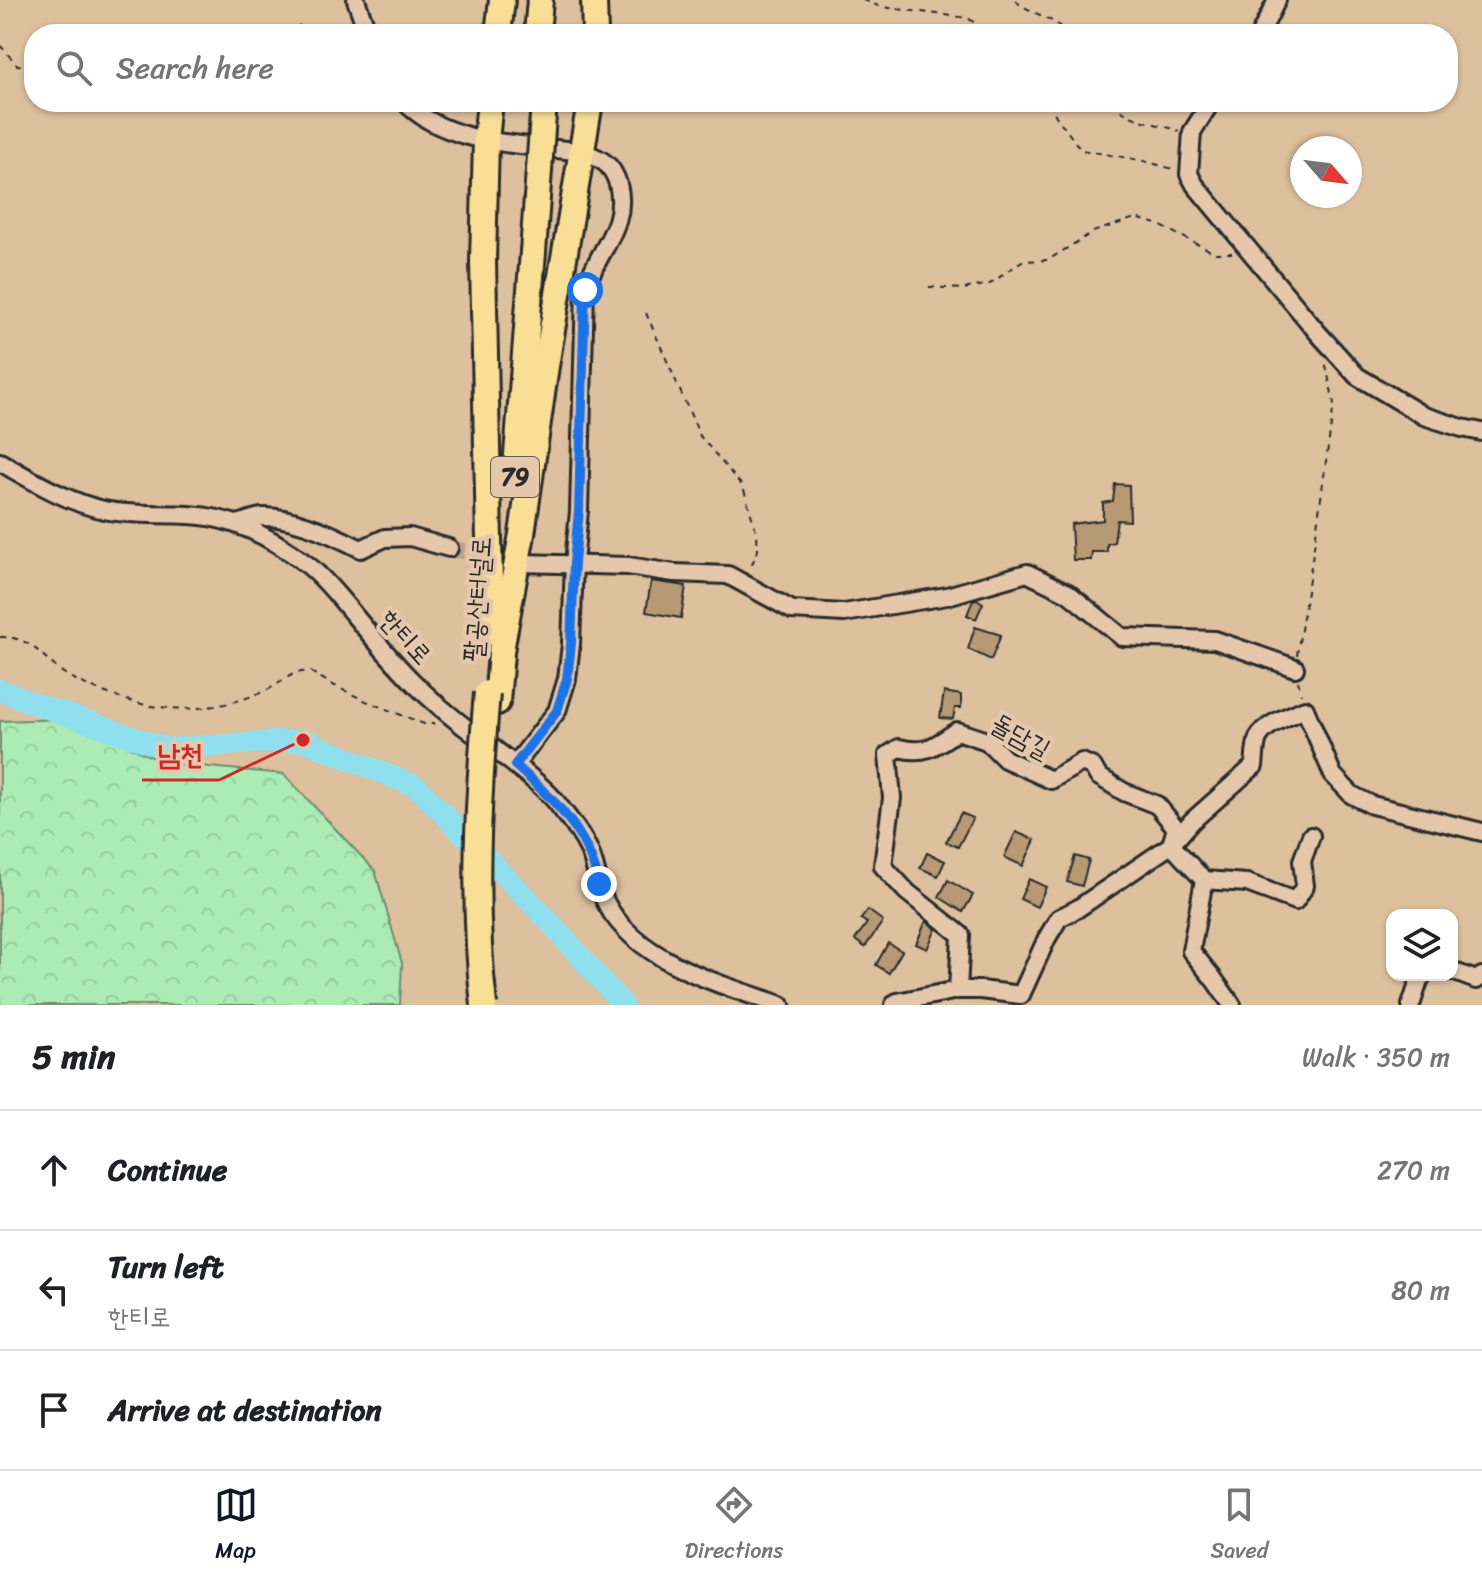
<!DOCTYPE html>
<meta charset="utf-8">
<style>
:root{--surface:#fff;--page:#f2f2f2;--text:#202124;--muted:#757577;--line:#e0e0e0;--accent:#111827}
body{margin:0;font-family:Sriracha,"Poor Story",sans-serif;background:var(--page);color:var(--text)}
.controls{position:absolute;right:24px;bottom:24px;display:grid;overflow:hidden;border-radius:16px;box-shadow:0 2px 6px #0004}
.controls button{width:72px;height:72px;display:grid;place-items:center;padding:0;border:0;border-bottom:2px solid var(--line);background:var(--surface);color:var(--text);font:40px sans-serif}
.compass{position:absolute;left:1290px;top:136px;width:72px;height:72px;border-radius:50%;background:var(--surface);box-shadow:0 2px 6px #0004;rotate:118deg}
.stop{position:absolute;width:24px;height:24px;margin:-18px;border:6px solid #1a73e8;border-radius:50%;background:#fff}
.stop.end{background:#1a73e8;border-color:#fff;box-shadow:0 2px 8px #0008}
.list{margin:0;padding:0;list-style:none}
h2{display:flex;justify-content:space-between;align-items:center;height:104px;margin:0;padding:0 32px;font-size:34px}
h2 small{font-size:26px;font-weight:400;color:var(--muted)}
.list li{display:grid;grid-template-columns:52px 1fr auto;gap:24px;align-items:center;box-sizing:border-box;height:120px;padding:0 32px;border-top:2px solid var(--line)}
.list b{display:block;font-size:30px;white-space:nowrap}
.list p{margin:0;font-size:26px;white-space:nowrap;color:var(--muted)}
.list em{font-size:26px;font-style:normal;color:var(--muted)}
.icon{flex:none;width:44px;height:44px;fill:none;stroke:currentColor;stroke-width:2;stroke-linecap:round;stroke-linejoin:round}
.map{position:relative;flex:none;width:1482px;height:1005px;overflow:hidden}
.search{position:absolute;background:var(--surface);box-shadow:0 2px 6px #0004;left:24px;right:24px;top:24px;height:88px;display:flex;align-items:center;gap:20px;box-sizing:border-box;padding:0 28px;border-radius:32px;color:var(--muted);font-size:30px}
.sheet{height:464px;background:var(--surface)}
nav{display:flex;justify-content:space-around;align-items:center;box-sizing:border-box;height:112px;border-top:2px solid var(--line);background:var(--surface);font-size:22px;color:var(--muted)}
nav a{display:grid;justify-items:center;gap:4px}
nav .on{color:var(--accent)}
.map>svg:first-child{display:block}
.forest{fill:url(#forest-crowns);stroke:#6c8c70;stroke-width:2}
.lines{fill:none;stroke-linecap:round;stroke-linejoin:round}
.river{stroke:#90dfee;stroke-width:22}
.building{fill:#b59a73;stroke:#2b2b2b;stroke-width:2}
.minor-tunnel{stroke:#b9a287;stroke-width:16;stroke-dasharray:16 8;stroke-linecap:butt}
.minor-casing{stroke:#2b2b2b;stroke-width:22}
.highway-casing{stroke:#2b2b2b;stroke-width:30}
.path{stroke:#2b2b2b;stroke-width:2;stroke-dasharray:6 6;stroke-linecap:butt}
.minor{stroke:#e5c8ac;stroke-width:16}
.highway{stroke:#f9df96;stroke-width:24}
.highway-bridge-casing{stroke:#2b2b2b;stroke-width:30;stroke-linecap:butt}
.highway-bridge{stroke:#f9df96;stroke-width:24}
.route{stroke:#1a73e8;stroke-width:10}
.labels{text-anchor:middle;stroke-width:8;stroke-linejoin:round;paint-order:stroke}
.shield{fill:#e5c8ac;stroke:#635a52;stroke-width:2}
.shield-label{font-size:24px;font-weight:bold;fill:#2b2b2b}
.street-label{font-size:26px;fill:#2b2b2b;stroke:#e5c8ac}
.leader{fill:none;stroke:#cd2828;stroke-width:3}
.callout-dot{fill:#cd2828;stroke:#e5c8ac;stroke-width:3}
.callout-label{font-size:28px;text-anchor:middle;font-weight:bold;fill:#cd2828;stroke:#e5c8ac;stroke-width:8;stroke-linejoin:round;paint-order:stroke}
</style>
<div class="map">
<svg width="1482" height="1005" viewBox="0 0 1482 1005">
<defs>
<pattern id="forest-crowns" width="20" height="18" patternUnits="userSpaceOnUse" patternTransform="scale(2)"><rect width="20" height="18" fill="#acecb4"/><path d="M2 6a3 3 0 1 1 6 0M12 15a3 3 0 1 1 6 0" fill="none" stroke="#94cb9b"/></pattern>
</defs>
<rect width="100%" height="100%" fill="#ddc09e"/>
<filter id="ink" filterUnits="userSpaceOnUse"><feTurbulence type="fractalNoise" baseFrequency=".0125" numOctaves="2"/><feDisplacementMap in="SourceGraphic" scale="16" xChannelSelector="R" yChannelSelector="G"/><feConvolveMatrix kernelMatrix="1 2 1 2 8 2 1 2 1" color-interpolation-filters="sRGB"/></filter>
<g filter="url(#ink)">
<polygon class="forest" points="68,719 165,763 284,774 375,871 402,963 400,1005 0,1005 0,721"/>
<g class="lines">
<polyline class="river" points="0,690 35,704 167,749 303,740 417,787 547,919 623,1005"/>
</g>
<g class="building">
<polygon points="1115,484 1129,485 1130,521 1117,520 1114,542 1107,544 1107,552 1092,552 1091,560 1073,560 1071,524 1103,520 1103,503 1113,501"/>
<polygon points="651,581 686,586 681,618 646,612"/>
<polygon points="977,599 983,603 976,619 967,615 973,600"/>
<polygon points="975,627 1001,635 991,660 968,649"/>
<polygon points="944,692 961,695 961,708 955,708 953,719 940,718"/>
<polygon points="961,813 973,818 958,847 946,842"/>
<polygon points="1016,832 1035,840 1023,866 1004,857"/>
<polygon points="927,853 945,861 938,876 920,868"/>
<polygon points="1075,856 1089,860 1082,886 1067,882"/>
<polygon points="1029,879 1046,887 1037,907 1020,899"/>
<polygon points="948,880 973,895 963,912 939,897"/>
<polygon points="868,910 883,921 865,947 855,940 867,923 861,919"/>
<polygon points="926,921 936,929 927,949 916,944"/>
<polygon points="888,943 902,951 889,973 876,965"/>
</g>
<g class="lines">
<polyline class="minor-tunnel" points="449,548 522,563"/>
<defs>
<g id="minor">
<polyline points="356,0 368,34"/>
<polyline points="1260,34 1277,0"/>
<path d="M405 102C447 146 526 144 583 152 602 159 612 164 618 184 629 227 596 251 585 290L579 511 574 563 571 644 567 679 557 711 515 765"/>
<polyline points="1211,102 1192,132 1189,174 1195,185 1318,333 1357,376 1424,416 1462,428 1482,432"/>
<path d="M0 462C31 480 69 503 104 510 131 516 161 513 189 515 233 517 274 538 309 566 326 580 340 598 354 615 373 638 392 661 414 683 438 707 465 728 493 748 512 763 542 784 557 803 568 818 580 831 588 848 597 866 597 887 607 905 639 963 723 985 781 1005"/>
<path d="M237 524C245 522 254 518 262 517 293 516 334 535 361 549L385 538 410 537 449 548"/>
<polyline points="522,563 628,566 674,573 728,575 792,610 844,613 947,596 1027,573 1068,593 1122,637 1215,640 1295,668"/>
<polyline points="1204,880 1247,883 1295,901 1305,886 1302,861 1311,836"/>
<polyline points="1452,971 1476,980 1482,976"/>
<path d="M958 990 961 935 907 892 883 866 892 798 888 755 899 748C926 755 935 746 957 731L987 741 1005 759 1051 780 1082 762 1093 767 1098 776 1124 792 1157 805 1176 828 1171 845 1204 880 1191 951 1213 978 1232 1005"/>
<path d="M894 1005 897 1002 958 990H981L1021 995 1047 938 1059 918 1077 909 1171 845 1192 821 1254 766C1255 757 1255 746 1258 738 1266 723 1290 716 1305 709L1333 775 1352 795 1372 805 1482 832"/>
<polyline points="1411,1005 1419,981 1423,975"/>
</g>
<g id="highway">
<polyline points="594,0 595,34"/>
<polyline points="498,34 502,0"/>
<polyline points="537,34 540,0"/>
<polyline points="490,102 486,140 483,262 491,632"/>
<polyline points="515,480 533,252"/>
<polyline points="502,645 522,534 546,366 590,102"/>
<polyline points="497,702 503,629"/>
</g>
</defs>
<use href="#minor" class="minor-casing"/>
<use href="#highway" class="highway-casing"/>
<g class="path">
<polyline points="863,0 881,7 968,18 990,34"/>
<polyline points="1016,0 1020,5 1056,23 1067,34"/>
<polyline points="285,34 300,25"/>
<polyline points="0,45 17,65 34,66"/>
<polyline points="1049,102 1056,116 1081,150 1140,160 1177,170"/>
<path d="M1112 102C1127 121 1157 123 1179 131"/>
<polyline points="929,287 963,289 990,284 1022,261 1048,260 1093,232 1135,218 1157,224 1215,253 1232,253"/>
<polyline points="646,313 700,436 743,487 757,534 758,550 750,569"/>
<path d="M0 637C36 636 44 664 72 678 96 691 133 704 159 707 196 712 233 705 267 690 284 682 290 670 311 672L333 685 366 701 424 724H434"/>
<polyline points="1297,655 1316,534 1334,403 1325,361"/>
<polyline points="1298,681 1301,694"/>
</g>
<use href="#minor" class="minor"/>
<use href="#highway" class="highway"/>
<defs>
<g id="highway-bridge">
<polyline points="533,252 544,102"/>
<path d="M484 1005C472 902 478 797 487 693"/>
</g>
</defs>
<use href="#highway-bridge" class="highway-bridge-casing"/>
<use href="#highway-bridge" class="highway-bridge"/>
</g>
</g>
<g class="lines" filter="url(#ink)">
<path class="route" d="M585 290 579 511 574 563 571 644 567 679 557 711 515 765C555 801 587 830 599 884"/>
</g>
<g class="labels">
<rect class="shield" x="491" y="457" width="48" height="40" rx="6"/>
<g class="shield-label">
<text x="515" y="485">79</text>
</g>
<g class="street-label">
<text transform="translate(477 599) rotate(-86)" y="9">팔공산터널로</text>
<text transform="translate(406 637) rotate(48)" y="9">한티로</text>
<text transform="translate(1021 736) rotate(29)" y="9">돌담길</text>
</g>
</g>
<path class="leader" d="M303 740L219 780H142"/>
<circle class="callout-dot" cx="303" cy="740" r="8"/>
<g class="callout-label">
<text x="180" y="764">남천</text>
</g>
</svg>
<div class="controls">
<button><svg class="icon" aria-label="layers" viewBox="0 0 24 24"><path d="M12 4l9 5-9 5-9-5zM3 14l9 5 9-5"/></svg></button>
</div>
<svg class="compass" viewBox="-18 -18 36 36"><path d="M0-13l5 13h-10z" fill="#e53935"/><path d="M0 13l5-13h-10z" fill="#757577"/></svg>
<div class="stop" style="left:585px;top:290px"></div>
<div class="stop end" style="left:599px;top:884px"></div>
<div class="search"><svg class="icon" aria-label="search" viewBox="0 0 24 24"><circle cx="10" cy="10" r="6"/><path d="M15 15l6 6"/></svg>Search here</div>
</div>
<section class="sheet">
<h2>5 min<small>Walk · 350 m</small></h2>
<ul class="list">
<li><svg class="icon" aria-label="ahead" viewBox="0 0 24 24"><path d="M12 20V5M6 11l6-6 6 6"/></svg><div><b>Continue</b></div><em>270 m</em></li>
<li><svg class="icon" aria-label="left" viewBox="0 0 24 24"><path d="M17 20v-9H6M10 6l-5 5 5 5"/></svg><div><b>Turn left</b><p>한티로</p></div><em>80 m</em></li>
<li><svg class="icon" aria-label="arrive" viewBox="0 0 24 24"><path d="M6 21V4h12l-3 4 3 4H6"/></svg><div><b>Arrive at destination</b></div></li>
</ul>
</section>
<nav>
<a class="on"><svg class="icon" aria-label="map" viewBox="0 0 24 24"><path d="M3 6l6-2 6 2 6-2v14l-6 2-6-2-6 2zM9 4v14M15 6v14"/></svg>Map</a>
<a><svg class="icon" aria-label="directions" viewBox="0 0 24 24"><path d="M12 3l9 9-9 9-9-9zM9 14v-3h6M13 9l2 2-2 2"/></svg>Directions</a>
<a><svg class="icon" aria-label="saved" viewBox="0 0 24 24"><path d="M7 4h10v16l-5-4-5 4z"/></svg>Saved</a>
</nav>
